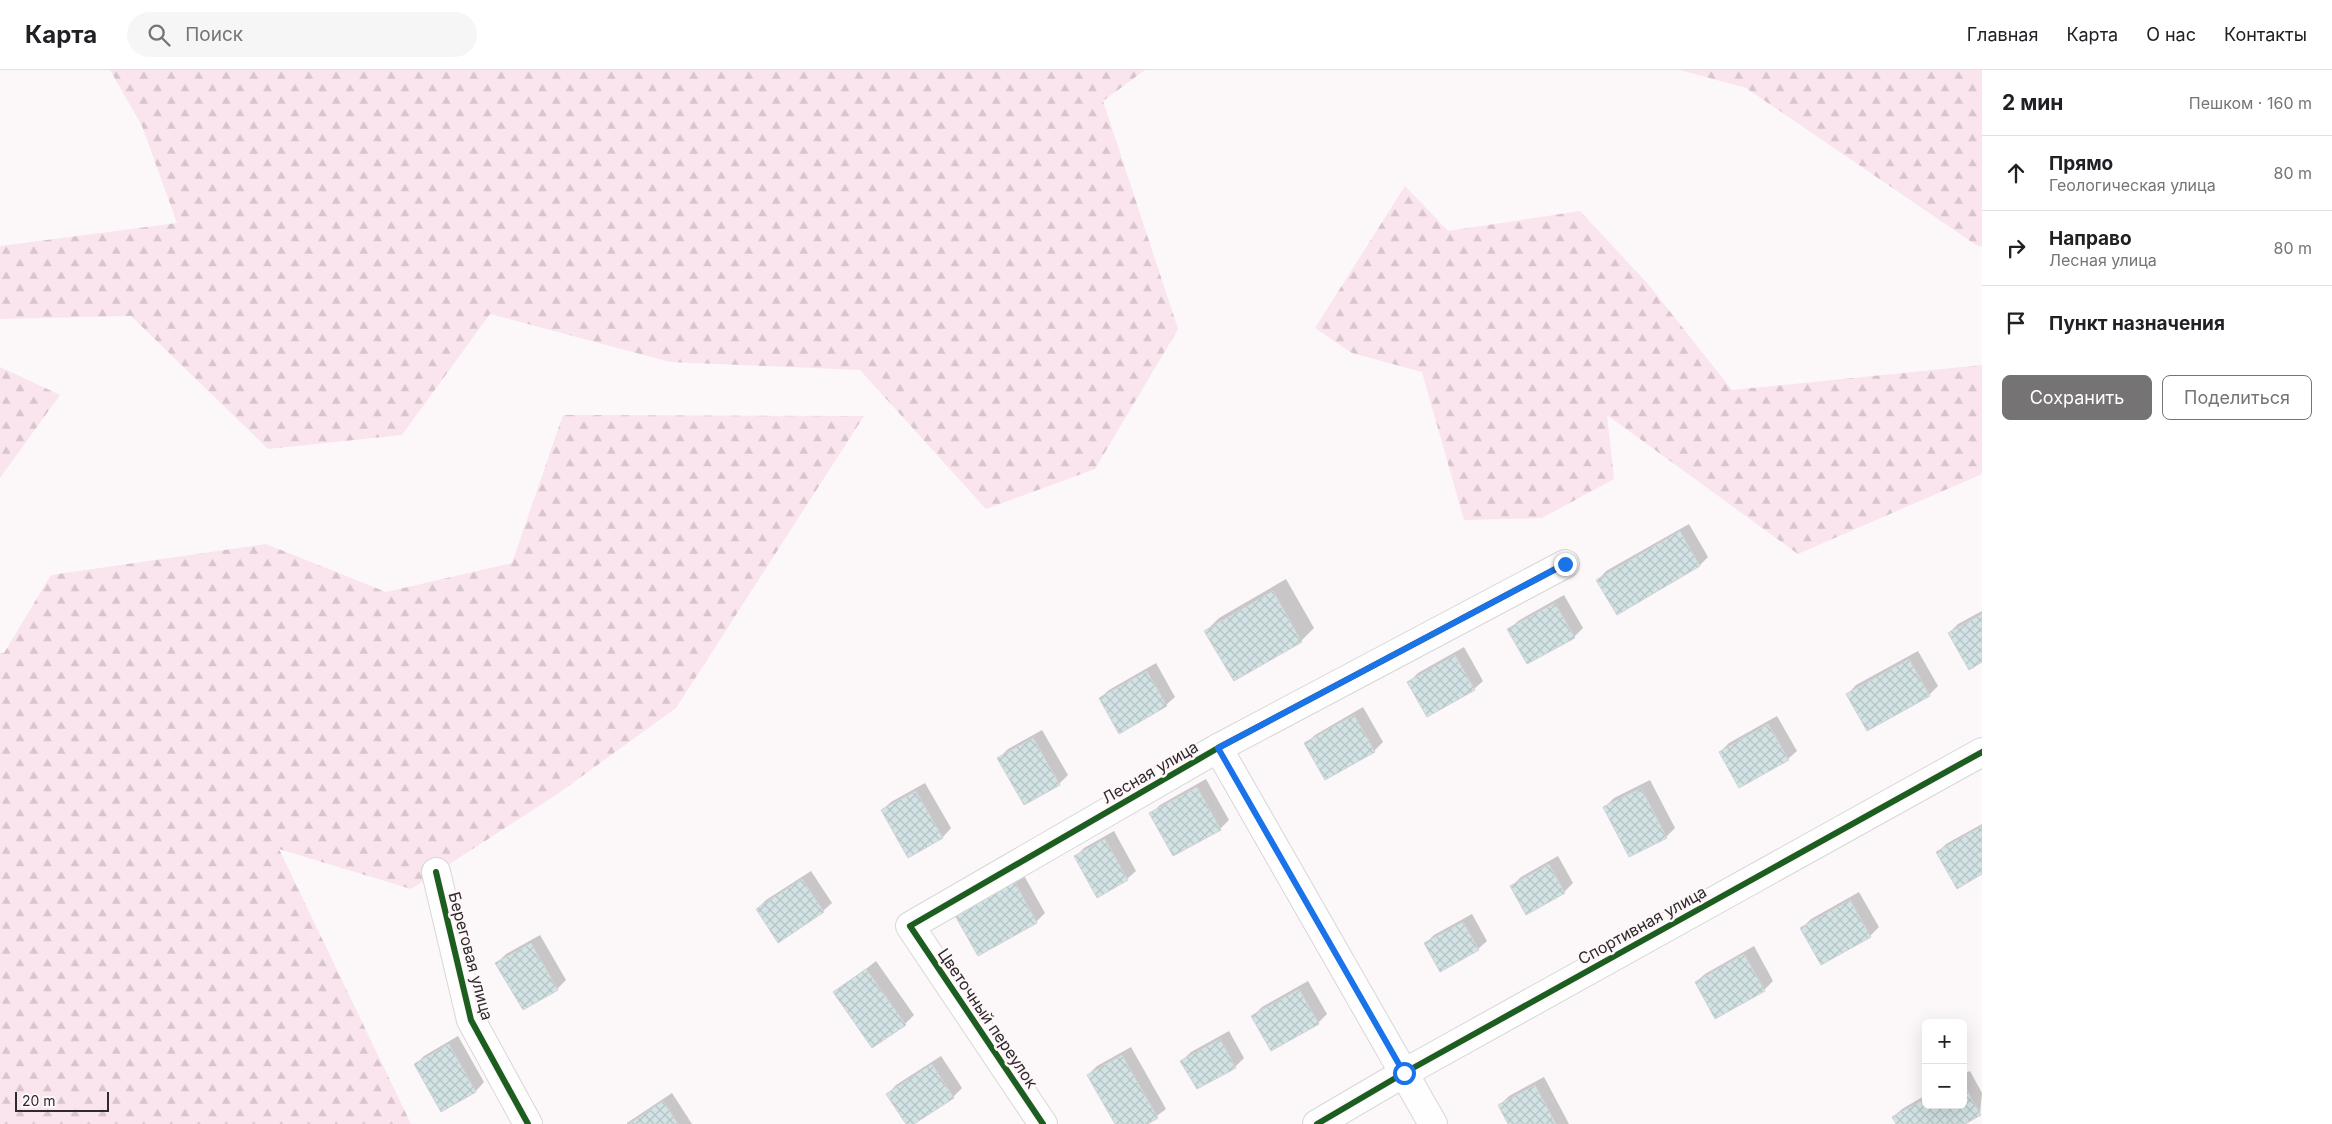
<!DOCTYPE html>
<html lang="ru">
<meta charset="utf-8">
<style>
:root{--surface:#fff;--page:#f6f6f6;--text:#202124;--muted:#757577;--line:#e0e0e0;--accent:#767374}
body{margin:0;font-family:Inter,sans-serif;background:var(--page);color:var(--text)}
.controls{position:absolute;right:15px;bottom:15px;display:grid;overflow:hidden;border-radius:8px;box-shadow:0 5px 20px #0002}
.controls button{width:45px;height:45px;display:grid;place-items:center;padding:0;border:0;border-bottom:1px solid var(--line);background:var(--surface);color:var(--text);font:25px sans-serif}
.scale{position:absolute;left:15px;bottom:12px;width:94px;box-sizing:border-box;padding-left:5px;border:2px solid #2e2b2c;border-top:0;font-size:14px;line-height:18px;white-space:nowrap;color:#2e2b2c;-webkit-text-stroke:4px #fef6f9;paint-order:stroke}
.stop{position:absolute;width:15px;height:15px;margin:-11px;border:4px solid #1a73e8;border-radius:50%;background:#fff}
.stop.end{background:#1a73e8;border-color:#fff;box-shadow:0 1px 5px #0008}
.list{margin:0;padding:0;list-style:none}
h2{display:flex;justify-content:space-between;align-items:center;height:65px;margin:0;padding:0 20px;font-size:21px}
h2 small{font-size:16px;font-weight:400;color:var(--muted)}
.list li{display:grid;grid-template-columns:32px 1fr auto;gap:15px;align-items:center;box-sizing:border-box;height:75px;padding:0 20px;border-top:1px solid var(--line)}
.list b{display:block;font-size:19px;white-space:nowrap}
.list p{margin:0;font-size:16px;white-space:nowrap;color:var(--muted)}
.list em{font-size:16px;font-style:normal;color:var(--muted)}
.actions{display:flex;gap:10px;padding:15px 20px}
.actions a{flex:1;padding:11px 0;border:1px solid var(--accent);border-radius:8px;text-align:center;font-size:18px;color:var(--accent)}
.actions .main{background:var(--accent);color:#fff}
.icon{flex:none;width:28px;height:28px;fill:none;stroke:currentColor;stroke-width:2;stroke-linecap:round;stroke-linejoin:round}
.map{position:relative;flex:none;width:1982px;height:1054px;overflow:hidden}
header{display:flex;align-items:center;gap:30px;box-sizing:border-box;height:70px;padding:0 25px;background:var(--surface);border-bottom:1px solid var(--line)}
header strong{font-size:24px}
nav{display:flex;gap:28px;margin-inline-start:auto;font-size:18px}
.search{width:350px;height:45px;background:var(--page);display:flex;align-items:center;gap:12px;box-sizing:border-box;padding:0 18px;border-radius:28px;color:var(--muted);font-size:19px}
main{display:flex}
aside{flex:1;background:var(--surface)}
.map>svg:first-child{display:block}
.forest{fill:url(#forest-firs)}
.shadow{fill:#0003}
.building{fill:url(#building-cross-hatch);stroke:#d3d3d4}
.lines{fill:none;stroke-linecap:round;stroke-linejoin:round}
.minor-casing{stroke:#d9d6d7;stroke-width:30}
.minor{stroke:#fffefe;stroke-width:28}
.cycleway-casing{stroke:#fef6f9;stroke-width:9}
.cycleway{stroke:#1b5e20;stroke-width:6}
.route{stroke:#1a73e8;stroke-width:6}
.labels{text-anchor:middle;stroke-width:5;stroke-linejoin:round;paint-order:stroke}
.street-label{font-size:16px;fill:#2e2b2c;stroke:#fef6f9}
</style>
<header>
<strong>Карта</strong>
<div class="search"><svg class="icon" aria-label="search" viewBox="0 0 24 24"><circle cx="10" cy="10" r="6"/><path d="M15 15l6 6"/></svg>Поиск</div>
<nav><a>Главная</a><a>Карта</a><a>О нас</a><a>Контакты</a></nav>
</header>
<main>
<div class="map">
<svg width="1982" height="1054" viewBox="0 0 1982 1054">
<defs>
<pattern id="forest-firs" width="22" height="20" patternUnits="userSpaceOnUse" patternTransform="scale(1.25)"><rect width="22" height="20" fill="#fae4ee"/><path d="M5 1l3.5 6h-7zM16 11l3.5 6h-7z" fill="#d7c4cc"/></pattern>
<pattern id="building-cross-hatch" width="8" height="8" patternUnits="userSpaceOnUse" patternTransform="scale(1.25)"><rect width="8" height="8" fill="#d2e3e5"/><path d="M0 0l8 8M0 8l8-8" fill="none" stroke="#b5c3c5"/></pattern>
</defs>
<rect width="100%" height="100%" fill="#fcf8fa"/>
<g class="forest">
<polygon points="110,0 1145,0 1103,31 1178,259 1095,399 986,439 860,300 670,292 490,244 402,365 268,379 131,246 0,249 0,176 177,153 142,56"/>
<polygon points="1680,0 1982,0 1982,177 1976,175 1746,18"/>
<polygon points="1405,116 1448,161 1580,141 1648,214 1732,320 1982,295 1982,404 1798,484 1607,345 1614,409 1542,448 1464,450 1422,302 1352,283 1315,258"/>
<polygon points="0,297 60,325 0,408"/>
<polygon points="563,345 864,346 676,638 556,725 411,819 279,779 411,1054 0,1054 0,583 4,583 51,505 266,474 386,522 512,493"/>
</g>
<g class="shadow">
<polygon points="1689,454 1708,487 1700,495 1617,543 1598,510 1606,501"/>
<polygon points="1286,509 1314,558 1301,571 1206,561 1219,548"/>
<polygon points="1564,525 1583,558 1574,567 1527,593 1509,560 1518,551"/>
<polygon points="1982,541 1982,591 1949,563 1958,554"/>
<polygon points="1464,577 1483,611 1474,619 1409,612 1418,603"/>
<polygon points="1918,581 1938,616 1929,625 1848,624 1856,615"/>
<polygon points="1156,593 1175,627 1166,635 1100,628 1109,620"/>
<polygon points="1363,637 1383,672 1374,681 1306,674 1315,665"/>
<polygon points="1777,646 1797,681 1788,689 1720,682 1729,673"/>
<polygon points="1042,660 1068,705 1059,714 999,688 1008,679"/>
<polygon points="1206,709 1229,750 1220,759 1151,744 1160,735"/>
<polygon points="1650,710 1675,758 1666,767 1605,737 1614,728"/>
<polygon points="925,713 951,758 943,767 908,786 882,740 891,732"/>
<polygon points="1982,754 1982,803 1938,782 1946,774"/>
<polygon points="1114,761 1136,801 1127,809 1075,787 1084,778"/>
<polygon points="1558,786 1573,813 1564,822 1527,843 1512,816 1521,807"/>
<polygon points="811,801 832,833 823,841 757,839 766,830"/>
<polygon points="1022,802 1045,843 1036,852 955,842"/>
<polygon points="1859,822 1879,857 1870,866 1802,858 1811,849"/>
<polygon points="1472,844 1487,871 1478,879 1426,873 1434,865"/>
<polygon points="540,865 566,910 557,919 497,893 506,884"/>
<polygon points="1754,876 1773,911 1764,920 1696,912 1705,904"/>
<polygon points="876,891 914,945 905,954 835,923"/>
<polygon points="1308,911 1327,944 1318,953 1253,946 1262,937"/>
<polygon points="1229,961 1244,988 1235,997 1182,991 1191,982"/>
<polygon points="458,966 484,1012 476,1021 441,1040 415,995 424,986"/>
<polygon points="1131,977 1166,1039 1146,1054 1116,1054 1088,1005 1097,996"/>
<polygon points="941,986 962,1018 953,1027 912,1054 907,1054 888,1024 896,1015"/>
<polygon points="1970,1001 1982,1023 1980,1044 1962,1054 1897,1054 1893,1047 1902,1039 1926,1025 1926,1035 1963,1035 1963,1004"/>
<polygon points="1544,1007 1569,1054 1510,1054 1500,1035 1509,1026"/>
<polygon points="672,1023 692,1054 627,1054 627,1053"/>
</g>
<g class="building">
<polygon points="1680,461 1700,496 1617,545 1596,510"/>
<polygon points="1273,521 1302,572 1234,611 1204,561"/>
<polygon points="1555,533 1575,568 1527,594 1507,559"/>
<polygon points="1982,544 1982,592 1969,600 1948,563"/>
<polygon points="1455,585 1475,620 1427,647 1407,612"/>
<polygon points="1909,589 1930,626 1867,661 1846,624"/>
<polygon points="1147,601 1167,636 1119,664 1099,628"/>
<polygon points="1354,645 1375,682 1325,710 1304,673"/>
<polygon points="1768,654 1789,690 1739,718 1719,682"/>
<polygon points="1033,668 1060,715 1024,735 997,688"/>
<polygon points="1197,717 1221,760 1173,786 1149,743"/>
<polygon points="1641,718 1667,768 1629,787 1603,737"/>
<polygon points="916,721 943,768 908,788 881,740"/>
<polygon points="1982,756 1982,804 1957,819 1936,782"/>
<polygon points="1105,769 1128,810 1097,828 1074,786"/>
<polygon points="1549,794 1565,823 1526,845 1510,816"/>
<polygon points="802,809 824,842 778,873 756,839"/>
<polygon points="1013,809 1037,853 978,886 953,842"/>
<polygon points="1850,830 1871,867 1821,895 1800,858"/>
<polygon points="1463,852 1479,880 1440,902 1424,873"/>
<polygon points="531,873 558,920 523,940 495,893"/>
<polygon points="1744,884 1765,921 1715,949 1695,912"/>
<polygon points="866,899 906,955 872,978 833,922"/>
<polygon points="1299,919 1319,954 1271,981 1251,946"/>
<polygon points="1220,969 1236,998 1197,1019 1180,991"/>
<polygon points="449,974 476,1022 441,1042 414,994"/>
<polygon points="1122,985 1158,1048 1148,1054 1115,1054 1087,1005"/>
<polygon points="932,994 954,1028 914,1054 906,1054 886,1024"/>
<polygon points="1963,1013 1981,1045 1965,1054 1896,1054 1892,1047 1926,1028 1926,1035 1963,1035"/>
<polygon points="1535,1015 1556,1054 1508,1054 1498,1035"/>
<polygon points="663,1031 678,1054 629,1054"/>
</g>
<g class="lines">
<defs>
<g id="minor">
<polyline points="1218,678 1433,1054"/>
<polyline points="436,802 471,950 528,1054"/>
<polyline points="1043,1054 910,856 1218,678 1565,494"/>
<polyline points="1317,1054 1404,1003 1982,682"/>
</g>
</defs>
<use href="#minor" class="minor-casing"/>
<use href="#minor" class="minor"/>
<defs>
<g id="cycleway">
<polyline points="436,802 471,950 528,1054"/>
<polyline points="1043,1054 910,856 1218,678 1565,494"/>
<polyline points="1317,1054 1404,1003 1982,682"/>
</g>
</defs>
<use href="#cycleway" class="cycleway-casing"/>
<use href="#cycleway" class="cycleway"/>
</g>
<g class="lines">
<polyline class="route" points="1404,1003 1218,678 1565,494"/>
</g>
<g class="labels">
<g class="street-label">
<text transform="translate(1150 702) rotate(-30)" y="6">Лесная улица</text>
<text transform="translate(1642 855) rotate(-29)" y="6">Спортивная улица</text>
<text transform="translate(471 886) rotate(75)" y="6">Береговая улица</text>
<text transform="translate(988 948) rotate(56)" y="6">Цветочный переулок</text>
</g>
</g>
</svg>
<div class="controls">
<button>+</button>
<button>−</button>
</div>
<div class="scale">20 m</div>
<div class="stop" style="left:1404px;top:1003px"></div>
<div class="stop end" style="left:1565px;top:494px"></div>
</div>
<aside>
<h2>2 мин<small>Пешком · 160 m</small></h2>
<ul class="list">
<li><svg class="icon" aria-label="ahead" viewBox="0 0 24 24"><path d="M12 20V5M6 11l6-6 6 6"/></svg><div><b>Прямо</b><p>Геологическая улица</p></div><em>80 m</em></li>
<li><svg class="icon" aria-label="right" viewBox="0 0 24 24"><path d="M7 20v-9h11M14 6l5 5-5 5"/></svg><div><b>Направо</b><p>Лесная улица</p></div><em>80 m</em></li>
<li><svg class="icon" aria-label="arrive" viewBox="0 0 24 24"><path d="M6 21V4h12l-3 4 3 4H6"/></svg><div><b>Пункт назначения</b></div></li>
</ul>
<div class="actions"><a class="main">Сохранить</a><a>Поделиться</a></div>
</aside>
</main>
